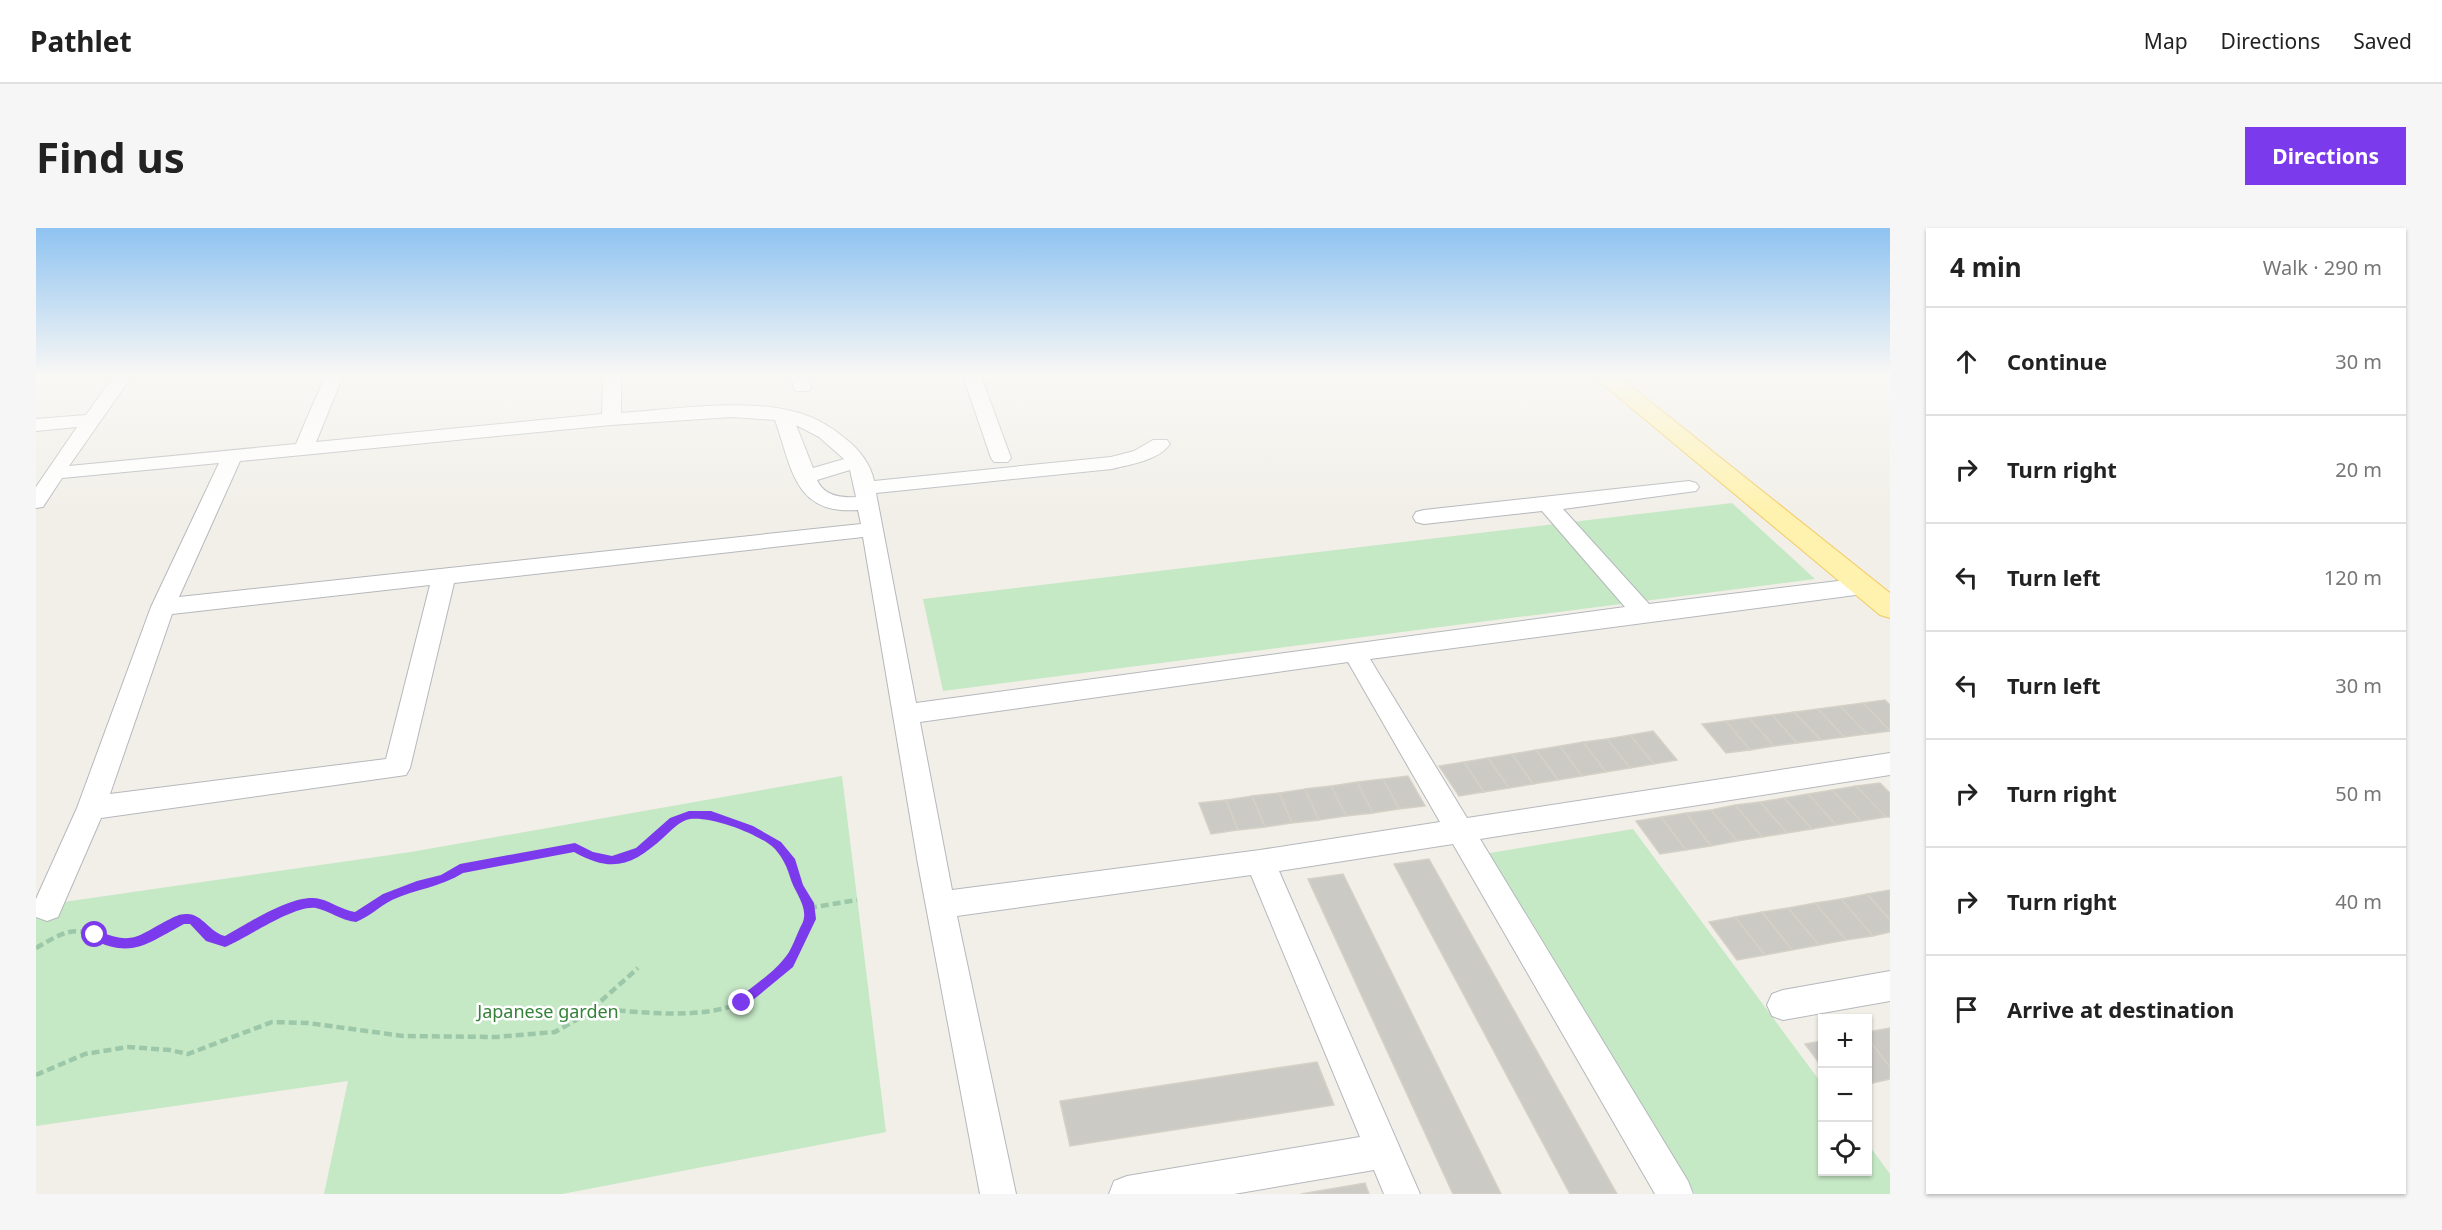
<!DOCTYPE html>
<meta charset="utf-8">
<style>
:root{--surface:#fff;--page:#f6f6f6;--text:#222;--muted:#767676;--line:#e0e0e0;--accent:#7c3aed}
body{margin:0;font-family:"Noto Sans",sans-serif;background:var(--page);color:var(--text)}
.controls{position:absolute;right:18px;bottom:18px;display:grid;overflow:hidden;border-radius:0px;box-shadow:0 2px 4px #0004}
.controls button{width:54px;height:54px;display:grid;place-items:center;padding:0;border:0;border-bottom:2px solid var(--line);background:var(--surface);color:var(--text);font:30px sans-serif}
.stop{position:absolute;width:18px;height:18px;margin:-14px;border:4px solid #7c3aed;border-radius:50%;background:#fff}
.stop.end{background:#7c3aed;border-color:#fff;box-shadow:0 2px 6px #0008}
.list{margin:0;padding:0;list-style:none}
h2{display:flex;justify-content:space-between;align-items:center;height:78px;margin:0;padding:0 24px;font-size:26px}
h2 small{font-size:20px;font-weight:400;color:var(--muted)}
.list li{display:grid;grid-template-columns:39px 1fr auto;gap:18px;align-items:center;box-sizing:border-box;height:108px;padding:0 24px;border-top:2px solid var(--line)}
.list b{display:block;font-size:22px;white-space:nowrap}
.list em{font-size:20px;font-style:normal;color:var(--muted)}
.icon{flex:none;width:33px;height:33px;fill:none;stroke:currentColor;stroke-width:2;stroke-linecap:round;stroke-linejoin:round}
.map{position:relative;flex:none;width:1854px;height:966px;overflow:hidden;border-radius:0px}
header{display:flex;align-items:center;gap:36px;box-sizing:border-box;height:84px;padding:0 30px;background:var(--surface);border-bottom:2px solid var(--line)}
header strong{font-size:28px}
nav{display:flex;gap:33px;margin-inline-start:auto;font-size:21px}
.intro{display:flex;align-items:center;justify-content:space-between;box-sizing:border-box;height:144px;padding:0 36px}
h1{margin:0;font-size:42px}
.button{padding:15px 27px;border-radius:0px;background:var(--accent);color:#fff;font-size:21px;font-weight:700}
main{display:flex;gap:36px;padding:0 36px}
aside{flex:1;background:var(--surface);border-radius:0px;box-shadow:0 2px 4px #0004}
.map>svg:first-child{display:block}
.green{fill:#c5e8c5}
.building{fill:#cccac5;stroke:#d6d1c6;stroke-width:1.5}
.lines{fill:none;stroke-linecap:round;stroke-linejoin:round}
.minor-casing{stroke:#b5b8bc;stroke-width:2}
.major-casing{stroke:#f2c960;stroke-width:2}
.path-far1{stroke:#9cc7a9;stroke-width:4;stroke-dasharray:6 3;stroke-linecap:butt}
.path{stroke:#9cc7a9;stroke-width:4.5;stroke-dasharray:8 4;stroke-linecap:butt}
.minor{fill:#fff;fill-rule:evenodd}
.major{fill:#fff2af;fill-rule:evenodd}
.route{fill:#7c3aed}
.labels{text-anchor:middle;stroke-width:5;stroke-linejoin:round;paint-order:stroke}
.near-park-label{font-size:18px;fill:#348238;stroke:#fff}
</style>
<header>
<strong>Pathlet</strong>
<nav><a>Map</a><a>Directions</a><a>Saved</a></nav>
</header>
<div class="intro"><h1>Find us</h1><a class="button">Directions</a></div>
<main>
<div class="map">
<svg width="1854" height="966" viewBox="0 0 1854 966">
<rect width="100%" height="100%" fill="#f1efe8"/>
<g class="green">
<polygon points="1696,275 1779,351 907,463 887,371"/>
<polygon points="806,548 850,904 526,966 288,966 312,853 0,898 0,678 375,624"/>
<polygon points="1597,601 1786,856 1786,944 1832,944 1832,916 1854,946 1854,966 1659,966 1448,626"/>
</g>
<g class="building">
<polygon points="1849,472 1854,477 1854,503 1827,475"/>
<polygon points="1827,475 1854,503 1831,506 1804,478"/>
<polygon points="1804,478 1831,506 1808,509 1782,481"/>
<polygon points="1782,481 1808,509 1785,512 1758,484"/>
<polygon points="1758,484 1785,512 1761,515 1736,487"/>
<polygon points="1736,487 1761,515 1738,518 1713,490"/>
<polygon points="1713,490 1738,518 1714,522 1690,493"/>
<polygon points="1690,493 1714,522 1690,525 1666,496"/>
<polygon points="1617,503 1641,532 1618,536 1594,507"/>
<polygon points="1594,507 1618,536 1594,540 1571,511"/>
<polygon points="1571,511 1594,540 1570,544 1547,514"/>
<polygon points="1547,514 1570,544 1546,548 1524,518"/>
<polygon points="1524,518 1546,548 1522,552 1500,522"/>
<polygon points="1500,522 1522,552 1497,556 1476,526"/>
<polygon points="1476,526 1497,556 1473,560 1452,530"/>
<polygon points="1452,530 1473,560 1448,564 1428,534"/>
<polygon points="1428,534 1448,564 1423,568 1403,538"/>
<polygon points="1372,548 1389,578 1363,581 1347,551"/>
<polygon points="1347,551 1363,581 1337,585 1321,554"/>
<polygon points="1321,554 1337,585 1310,588 1295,558"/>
<polygon points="1844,555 1854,565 1854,589 1850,589 1820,558"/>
<polygon points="1295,558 1310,588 1283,592 1269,561"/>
<polygon points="1820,558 1850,589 1825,593 1796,562"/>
<polygon points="1269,561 1283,592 1256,595 1243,565"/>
<polygon points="1796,562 1825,593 1800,597 1772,566"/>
<polygon points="1243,565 1256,595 1229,599 1216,568"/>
<polygon points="1772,566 1800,597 1776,601 1748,570"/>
<polygon points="1216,568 1229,599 1202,602 1190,572"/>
<polygon points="1748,570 1776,601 1751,605 1724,574"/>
<polygon points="1190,572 1202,602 1175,606 1163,575"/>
<polygon points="1724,574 1751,605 1726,609 1699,577"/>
<polygon points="1699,577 1726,609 1701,613 1675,582"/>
<polygon points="1675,582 1701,613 1675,618 1650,585"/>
<polygon points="1650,585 1675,618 1650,622 1625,589"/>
<polygon points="1625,589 1650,622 1624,626 1600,593"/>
<polygon points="1393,631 1581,966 1534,966 1358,636"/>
<polygon points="1307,646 1465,966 1417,966 1272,651"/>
<polygon points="1854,662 1854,692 1831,666"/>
<polygon points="1831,666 1854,692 1854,704 1837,708 1805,671"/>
<polygon points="1805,671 1837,708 1810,712 1779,675"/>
<polygon points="1779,675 1810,712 1783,717 1752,680"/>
<polygon points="1752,680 1783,717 1756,722 1726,684"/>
<polygon points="1726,684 1756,722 1729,727 1699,689"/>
<polygon points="1699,689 1729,727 1701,732 1673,694"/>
<polygon points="1854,800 1854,839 1832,811 1832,804"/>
<polygon points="1832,811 1854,839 1854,851 1833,856 1832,854"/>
<polygon points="1786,813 1786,839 1769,816"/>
<polygon points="1281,834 1298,877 1034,918 1024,873"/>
<polygon points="1329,955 1333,966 1265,966"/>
</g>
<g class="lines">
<defs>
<g id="minor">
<path d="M78 148H96L33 238 260 216 289 148H307L280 214 566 186 567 148H585V185C639 181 720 168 772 188 786 193 799 202 811 212 823 221 835 237 838 253L1075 229 1098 223 1117 212H1131L1134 216C1122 233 1094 236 1076 241L840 265 880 475 1589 379 1506 283 1388 296 1380 294 1377 289 1380 284 1388 282 1653 253 1660 255 1663 259 1660 263 1527 281 1613 376 1827 350 1835 353 1838 358 1835 363 1827 366 1334 431 1431 590 1854 525V547L1444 611 1652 953 1657 966H1619L1417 616 1243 643 1384 966H1348L1338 942 1198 966H1073L1078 953 1091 948 1324 909 1215 647 921 688 980 966H944L882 636 827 309 418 355 374 540 370 547 65 590 22 689 11 693 0 689V671L41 580 115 379 183 235 26 250 7 279 0 280V259L41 199 0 203V191L50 187ZM696 189 739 192C756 240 758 287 822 282L825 296 143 369 204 233 575 197ZM760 197 783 209 808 231 777 240ZM814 242 820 269C805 270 788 268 781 252ZM394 357 350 531 74 566 136 386ZM1312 434 1404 594 1224 622 916 662 884 494Z"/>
<polygon points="755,148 773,148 775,159 773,163 759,163"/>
<polygon points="927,148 945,148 975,230 972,234 958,234 955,230"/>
<polygon points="1854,743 1854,773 1747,792 1736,788 1731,777 1736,766 1747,762"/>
</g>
<polygon id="major" points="1557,148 1582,148 1854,365 1854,390 1844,387"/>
</defs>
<use href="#minor" class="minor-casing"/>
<use href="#major" class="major-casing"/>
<g class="path-far1">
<polyline points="485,630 539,620 566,630"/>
<path d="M586 630C611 623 622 602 644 591 672 576 736 605 752 630"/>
</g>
<g class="path">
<polyline points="559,628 574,631 592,628"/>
<polyline points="773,680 821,672"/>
<path d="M0 720C25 706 36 696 65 710 73 714 82 717 92 716 116 713 132 693 157 691L174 709 189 713C213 702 253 673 280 675 294 676 306 686 320 689L351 669 407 651 424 641 494 628"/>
<polyline points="556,781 602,740"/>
<path d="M0 847 49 826 92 819 134 822 152 826 236 794 272 795 367 808 460 809 519 804 552 785 563 781C606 784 664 792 704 775 729 765 773 716 774 688 774 678 756 638 751 628"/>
</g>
<use href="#minor" class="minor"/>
<use href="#major" class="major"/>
</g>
<linearGradient id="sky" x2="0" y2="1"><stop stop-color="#8fc3f1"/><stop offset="0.52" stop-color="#f9f8f5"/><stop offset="1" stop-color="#f9f8f5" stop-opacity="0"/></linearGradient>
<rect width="1854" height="283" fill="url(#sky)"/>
<path class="route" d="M653 583H675L717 598 745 614 759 631 767 657 778 675 780 691 757 739 706 781 700 775 702 771C716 758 735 747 747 732 756 723 760 707 766 696 774 680 758 664 754 649 751 639 747 630 739 621 724 606 675 588 654 591 643 593 636 602 628 609 597 637 577 646 538 624L427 645C405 659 380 661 356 672 344 678 333 689 320 694 304 692 294 683 280 680 259 676 211 710 189 719L170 713 154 696H148C110 716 97 731 55 711L53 707 59 702C97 717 98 710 132 692 138 689 143 686 150 686 166 685 173 704 189 708 211 696 259 664 284 671 296 674 306 682 319 684L347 666 381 653 405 647 424 636 539 615 557 624 576 628 600 620 634 590Z"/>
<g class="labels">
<g class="near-park-label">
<text x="512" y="790">Japanese garden</text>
</g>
</g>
</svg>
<div class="controls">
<button>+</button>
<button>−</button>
<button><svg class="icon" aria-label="locate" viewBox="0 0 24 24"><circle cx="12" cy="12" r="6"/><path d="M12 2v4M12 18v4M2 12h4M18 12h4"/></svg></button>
</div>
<div class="stop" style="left:59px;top:707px"></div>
<div class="stop end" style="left:706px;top:775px"></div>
</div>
<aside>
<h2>4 min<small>Walk · 290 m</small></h2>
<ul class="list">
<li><svg class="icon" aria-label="ahead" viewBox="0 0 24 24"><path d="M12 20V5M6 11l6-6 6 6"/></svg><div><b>Continue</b></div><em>30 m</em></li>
<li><svg class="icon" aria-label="right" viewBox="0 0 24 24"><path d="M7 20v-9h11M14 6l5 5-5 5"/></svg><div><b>Turn right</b></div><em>20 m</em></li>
<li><svg class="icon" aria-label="left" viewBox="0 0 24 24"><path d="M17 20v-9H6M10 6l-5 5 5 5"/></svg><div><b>Turn left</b></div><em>120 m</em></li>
<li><svg class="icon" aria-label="left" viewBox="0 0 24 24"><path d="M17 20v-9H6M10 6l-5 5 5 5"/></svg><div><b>Turn left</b></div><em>30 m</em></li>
<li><svg class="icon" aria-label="right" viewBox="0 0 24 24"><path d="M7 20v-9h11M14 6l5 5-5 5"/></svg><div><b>Turn right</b></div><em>50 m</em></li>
<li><svg class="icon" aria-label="right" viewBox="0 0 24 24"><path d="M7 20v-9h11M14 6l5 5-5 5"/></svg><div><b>Turn right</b></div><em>40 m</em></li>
<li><svg class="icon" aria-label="arrive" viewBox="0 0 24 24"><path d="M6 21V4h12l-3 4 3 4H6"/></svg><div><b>Arrive at destination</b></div></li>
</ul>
</aside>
</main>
